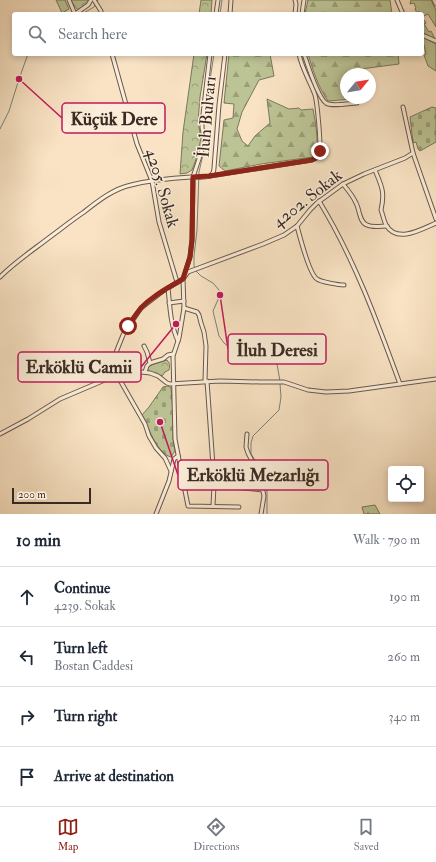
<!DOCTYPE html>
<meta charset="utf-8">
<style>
:root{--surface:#fff;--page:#f2f2f3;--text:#1f2937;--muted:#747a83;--line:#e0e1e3;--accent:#8f2418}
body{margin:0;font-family:"IM FELL Double Pica",serif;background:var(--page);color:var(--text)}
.controls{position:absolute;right:12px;bottom:12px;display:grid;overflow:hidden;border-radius:4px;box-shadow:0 2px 6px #0003}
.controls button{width:36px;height:36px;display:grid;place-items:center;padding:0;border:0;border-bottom:1px solid var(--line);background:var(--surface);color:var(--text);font:20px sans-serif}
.compass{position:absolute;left:340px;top:68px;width:36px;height:36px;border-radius:50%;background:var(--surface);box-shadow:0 2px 6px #0003;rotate:60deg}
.scale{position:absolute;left:12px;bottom:10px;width:79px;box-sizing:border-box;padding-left:4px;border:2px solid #392b24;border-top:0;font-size:11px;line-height:14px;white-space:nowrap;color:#392b24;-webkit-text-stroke:3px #fbedd9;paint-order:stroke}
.stop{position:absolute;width:12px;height:12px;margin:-9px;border:3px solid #8f2418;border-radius:50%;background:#fff}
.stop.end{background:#8f2418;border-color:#fff;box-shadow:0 1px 4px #0008}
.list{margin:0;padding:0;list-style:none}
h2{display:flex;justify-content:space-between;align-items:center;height:52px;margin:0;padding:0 16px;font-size:17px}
h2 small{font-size:13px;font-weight:400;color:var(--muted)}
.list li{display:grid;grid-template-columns:26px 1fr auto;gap:12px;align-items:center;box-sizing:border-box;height:60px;padding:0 16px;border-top:1px solid var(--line)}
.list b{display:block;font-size:15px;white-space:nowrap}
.list p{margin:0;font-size:13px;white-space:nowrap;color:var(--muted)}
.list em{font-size:13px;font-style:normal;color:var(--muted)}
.icon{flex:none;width:22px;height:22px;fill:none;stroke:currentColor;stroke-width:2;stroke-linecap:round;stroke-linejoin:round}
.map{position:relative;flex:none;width:436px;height:514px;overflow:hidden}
.search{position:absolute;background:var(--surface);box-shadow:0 2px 6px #0003;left:12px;right:12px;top:12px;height:44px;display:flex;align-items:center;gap:10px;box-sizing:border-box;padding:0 14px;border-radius:4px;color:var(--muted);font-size:15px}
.sheet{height:292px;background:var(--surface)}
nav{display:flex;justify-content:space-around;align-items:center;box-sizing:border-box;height:56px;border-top:1px solid var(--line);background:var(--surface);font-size:11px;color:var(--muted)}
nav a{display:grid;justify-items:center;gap:2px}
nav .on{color:var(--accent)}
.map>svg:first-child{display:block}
.grass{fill:#bcc495;stroke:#7a785c}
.forest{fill:url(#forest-firs);stroke:#7a785c}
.cemetery{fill:url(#cemetery-stones);stroke:#7a785c}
.park{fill:url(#park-crowns);stroke:#7a785c}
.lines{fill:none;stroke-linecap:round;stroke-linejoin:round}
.stream{stroke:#76837e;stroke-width:1}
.minor-casing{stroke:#69594c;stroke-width:5}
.minor{stroke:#fbedd9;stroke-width:3}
.route{stroke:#8f2418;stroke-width:5}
.labels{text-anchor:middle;stroke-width:3;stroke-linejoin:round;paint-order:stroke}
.street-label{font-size:17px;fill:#392b24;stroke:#fbedd9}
.leader{fill:none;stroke:#c2185b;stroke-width:1.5}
.callout-dot{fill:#c2185b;stroke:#fbedd9;stroke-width:1.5}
.callout{fill:#fbedd9;stroke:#c2185b;stroke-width:1.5}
.callout-label{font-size:18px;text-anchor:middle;font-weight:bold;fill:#392b24}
</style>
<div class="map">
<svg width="436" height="514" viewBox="0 0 436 514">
<defs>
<pattern id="forest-firs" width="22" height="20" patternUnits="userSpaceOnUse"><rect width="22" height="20" fill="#bcc495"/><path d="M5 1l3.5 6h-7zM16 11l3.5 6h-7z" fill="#9a9f79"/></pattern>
<pattern id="cemetery-stones" width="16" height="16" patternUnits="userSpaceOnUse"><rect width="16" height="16" fill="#bcc495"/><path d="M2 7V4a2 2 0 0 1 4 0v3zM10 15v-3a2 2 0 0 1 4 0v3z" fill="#9a9f79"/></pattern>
<pattern id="park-crowns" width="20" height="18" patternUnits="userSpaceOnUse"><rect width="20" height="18" fill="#bcc495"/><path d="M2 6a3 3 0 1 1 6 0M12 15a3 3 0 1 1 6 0" fill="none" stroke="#9a9f79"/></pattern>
</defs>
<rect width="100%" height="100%" fill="#f9e3c4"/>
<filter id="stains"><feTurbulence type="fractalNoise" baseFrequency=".005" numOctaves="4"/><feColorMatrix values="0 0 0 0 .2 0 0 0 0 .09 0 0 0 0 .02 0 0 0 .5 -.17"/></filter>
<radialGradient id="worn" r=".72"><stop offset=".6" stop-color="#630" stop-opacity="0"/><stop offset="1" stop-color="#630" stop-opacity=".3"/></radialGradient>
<g class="grass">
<polygon points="56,0 65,0 69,9 62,13"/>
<polygon points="411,0 431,0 436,10 436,27 428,14 422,17 422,14 420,14 419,11 417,13 415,9 416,8 414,3 410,4"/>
<polygon points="424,20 426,23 424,24 429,32 431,31 434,37 434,39 422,32 422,21"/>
<polygon points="424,38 436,44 436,71 428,66 424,55 426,54 423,41"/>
</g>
<g class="forest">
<polygon points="308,0 390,0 392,14 305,14"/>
<path d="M229 54H270L274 76 259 80 242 112 237 129 242 141 248 146 255 136 270 123 267 99 289 109 299 108 301 110 313 109C315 121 321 148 313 157L261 164 225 171 219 166 224 120 233 118 234 104 224 103Z"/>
<path d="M308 54H398L399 64 353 70V74H346V98H352V99L328 101C318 87 313 70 308 54Z"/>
<polygon points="375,505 380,514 364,514 362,507"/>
</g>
<g class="cemetery">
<polygon points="432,107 436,108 436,142 420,151 418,149 416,142 413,143 410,117"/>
<path d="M168 386 171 388 174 420 173 439 175 451 171 457C156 453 149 427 142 415L149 407 163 387Z"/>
</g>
<g class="park">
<polygon points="70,0 87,0 88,2 86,5 78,10"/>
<polygon points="201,0 212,0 211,14 199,14"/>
<polygon points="194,54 207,54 200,97 198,122 201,138 197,157 192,170 187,173 180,174 183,132"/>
<path d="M167 360C170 363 170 366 169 370L165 372 162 376 148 371 147 369 149 366 154 364Z"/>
</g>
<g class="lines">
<g class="stream">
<polyline points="82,14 94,7 98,0"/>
<polyline points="220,14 222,0"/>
<polyline points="204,119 214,54"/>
<polyline points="0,129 9,111 19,79 28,54"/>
<polyline points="205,134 207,137 199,172 197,230 194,256 194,266 196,271 201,276 213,283 219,290 220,295 213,311 219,336 224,343 228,346 233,347 259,343 270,346 275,353 280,381"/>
<polyline points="267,514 267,489 264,474 251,454 251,443 253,436 279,410 281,397 280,384"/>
</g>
<defs>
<g id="minor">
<polyline points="69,0 75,14"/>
<polyline points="94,0 101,11 101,14"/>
<polyline points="295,0 296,4 295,14"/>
<polyline points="397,0 403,14"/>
<polyline points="434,0 436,4"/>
<polyline points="75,14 88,5 91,0"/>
<polyline points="216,14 218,0"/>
<polyline points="230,14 231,0"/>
<polyline points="302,14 304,0"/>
<polyline points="422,35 436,41"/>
<polyline points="112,54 137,144 152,181 159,222 177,282"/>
<polyline points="210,54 202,123 202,128 204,136 203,147 193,177 192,240 190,257 183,279 184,308 179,338 173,356 175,439 188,506 239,507"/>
<path d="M304 54C307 63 318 98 326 103 331 107 350 103 357 103"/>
<polyline points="403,107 413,153 436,219"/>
<path d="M375 170C382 187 385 192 381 210L382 213C383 216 384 221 386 225 397 244 422 229 436 223"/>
<path d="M210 176 312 160C315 159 318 158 319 155 322 149 317 102 315 95 310 81 302 69 299 54"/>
<path d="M343 184C348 190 353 196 356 203 360 210 359 222 367 225 373 228 381 226 387 226"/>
<path d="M319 201C354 258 377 321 400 384"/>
<path d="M297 226C300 237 309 274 317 279 321 282 339 285 344 285"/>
<path d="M0 277C15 262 33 250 50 237 61 229 72 220 84 212 98 201 113 189 131 185 151 180 172 178 191 177 197 177 205 178 210 176 213 174 214 171 214 168L219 105 225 54"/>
<path d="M168 288C170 306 170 324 178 341"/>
<polyline points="169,303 184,301"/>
<polyline points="184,308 197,312 199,315 201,323 204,332 206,346 205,381"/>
<polyline points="144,346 147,352 150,363"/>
<polyline points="145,372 147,366 150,363 163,359 168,355 173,354"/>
<polyline points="207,381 213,466 214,485 213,506"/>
<polyline points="0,434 28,419 60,399 107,379 120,374 142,372 150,373 158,376 167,383 170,384 220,381 260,382 284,382 308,390 326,392 349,391 436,379"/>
<polyline points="247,434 246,447 248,453 262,480 262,487 264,496 261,514"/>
<polyline points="171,471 165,458 156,448 149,436 145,424 121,382 112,370 111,365 123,335 128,327 141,308 163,291 183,279 188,272 263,244 284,235 297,226 310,210 317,203 343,184 364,174 405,158 413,153"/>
<polyline points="214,485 263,490"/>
<polyline points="156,514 169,481 174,459 178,456"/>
</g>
</defs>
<use href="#minor" class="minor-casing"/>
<use href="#minor" class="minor"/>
</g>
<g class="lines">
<path class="route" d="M128 326C132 320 136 314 141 308 152 296 168 288 183 279L190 257 192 240 193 177 209 176 312 160C317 158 320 156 320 151"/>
</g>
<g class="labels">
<g class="street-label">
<text transform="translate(206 117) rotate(-85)" y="6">İluh Bulvarı</text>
<text transform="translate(163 188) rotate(74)" y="6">4205. Sokak</text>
<text transform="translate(307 198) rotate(-38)" y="6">4202. Sokak</text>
</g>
</g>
<path class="leader" d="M19 79L62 118M220 295L228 349M176 324L141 367M160 422L178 475"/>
<g class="callout-dot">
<circle cx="19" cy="79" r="4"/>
<circle cx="220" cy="295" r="4"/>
<circle cx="176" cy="324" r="4"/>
<circle cx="160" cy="422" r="4"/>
</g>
<g class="callout">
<rect x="62" y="103" width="103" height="30" rx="4"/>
<rect x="228" y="334" width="98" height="30" rx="4"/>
<rect x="18" y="352" width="123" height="30" rx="4"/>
<rect x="178" y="460" width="150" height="30" rx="4"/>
</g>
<g class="callout-label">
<text x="114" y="125">Küçük Dere</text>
<text x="277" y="356">İluh Deresi</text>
<text x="79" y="373">Erköklü Camii</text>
<text x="253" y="481">Erköklü Mezarlığı</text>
</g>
<rect width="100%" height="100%" filter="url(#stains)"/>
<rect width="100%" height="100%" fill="url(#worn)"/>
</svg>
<div class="controls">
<button><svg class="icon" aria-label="locate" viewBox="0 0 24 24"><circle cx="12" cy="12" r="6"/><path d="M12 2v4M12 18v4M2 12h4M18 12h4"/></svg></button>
</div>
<svg class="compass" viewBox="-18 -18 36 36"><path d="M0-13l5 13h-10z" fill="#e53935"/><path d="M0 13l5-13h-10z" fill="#747a83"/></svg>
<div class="scale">200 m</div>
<div class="stop" style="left:128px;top:326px"></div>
<div class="stop end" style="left:320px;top:151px"></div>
<div class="search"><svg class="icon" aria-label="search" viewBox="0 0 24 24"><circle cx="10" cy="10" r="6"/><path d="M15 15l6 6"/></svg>Search here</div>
</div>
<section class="sheet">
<h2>10 min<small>Walk · 790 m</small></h2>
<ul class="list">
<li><svg class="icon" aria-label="ahead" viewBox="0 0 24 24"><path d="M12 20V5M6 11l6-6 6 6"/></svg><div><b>Continue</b><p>4239. Sokak</p></div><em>190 m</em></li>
<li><svg class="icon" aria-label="left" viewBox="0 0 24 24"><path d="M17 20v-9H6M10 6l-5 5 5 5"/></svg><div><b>Turn left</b><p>Bostan Caddesi</p></div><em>260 m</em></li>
<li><svg class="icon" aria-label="right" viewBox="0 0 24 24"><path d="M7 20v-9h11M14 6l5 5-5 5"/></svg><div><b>Turn right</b></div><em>340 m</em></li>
<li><svg class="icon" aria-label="arrive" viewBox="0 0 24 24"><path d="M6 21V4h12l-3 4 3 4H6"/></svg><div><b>Arrive at destination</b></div></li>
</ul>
</section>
<nav>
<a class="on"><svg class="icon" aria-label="map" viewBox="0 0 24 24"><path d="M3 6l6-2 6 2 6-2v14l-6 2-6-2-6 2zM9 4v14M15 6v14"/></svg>Map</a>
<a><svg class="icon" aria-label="directions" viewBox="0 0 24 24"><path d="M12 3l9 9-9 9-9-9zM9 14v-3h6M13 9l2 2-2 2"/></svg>Directions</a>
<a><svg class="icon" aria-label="saved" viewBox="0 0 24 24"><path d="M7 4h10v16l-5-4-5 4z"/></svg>Saved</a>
</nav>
